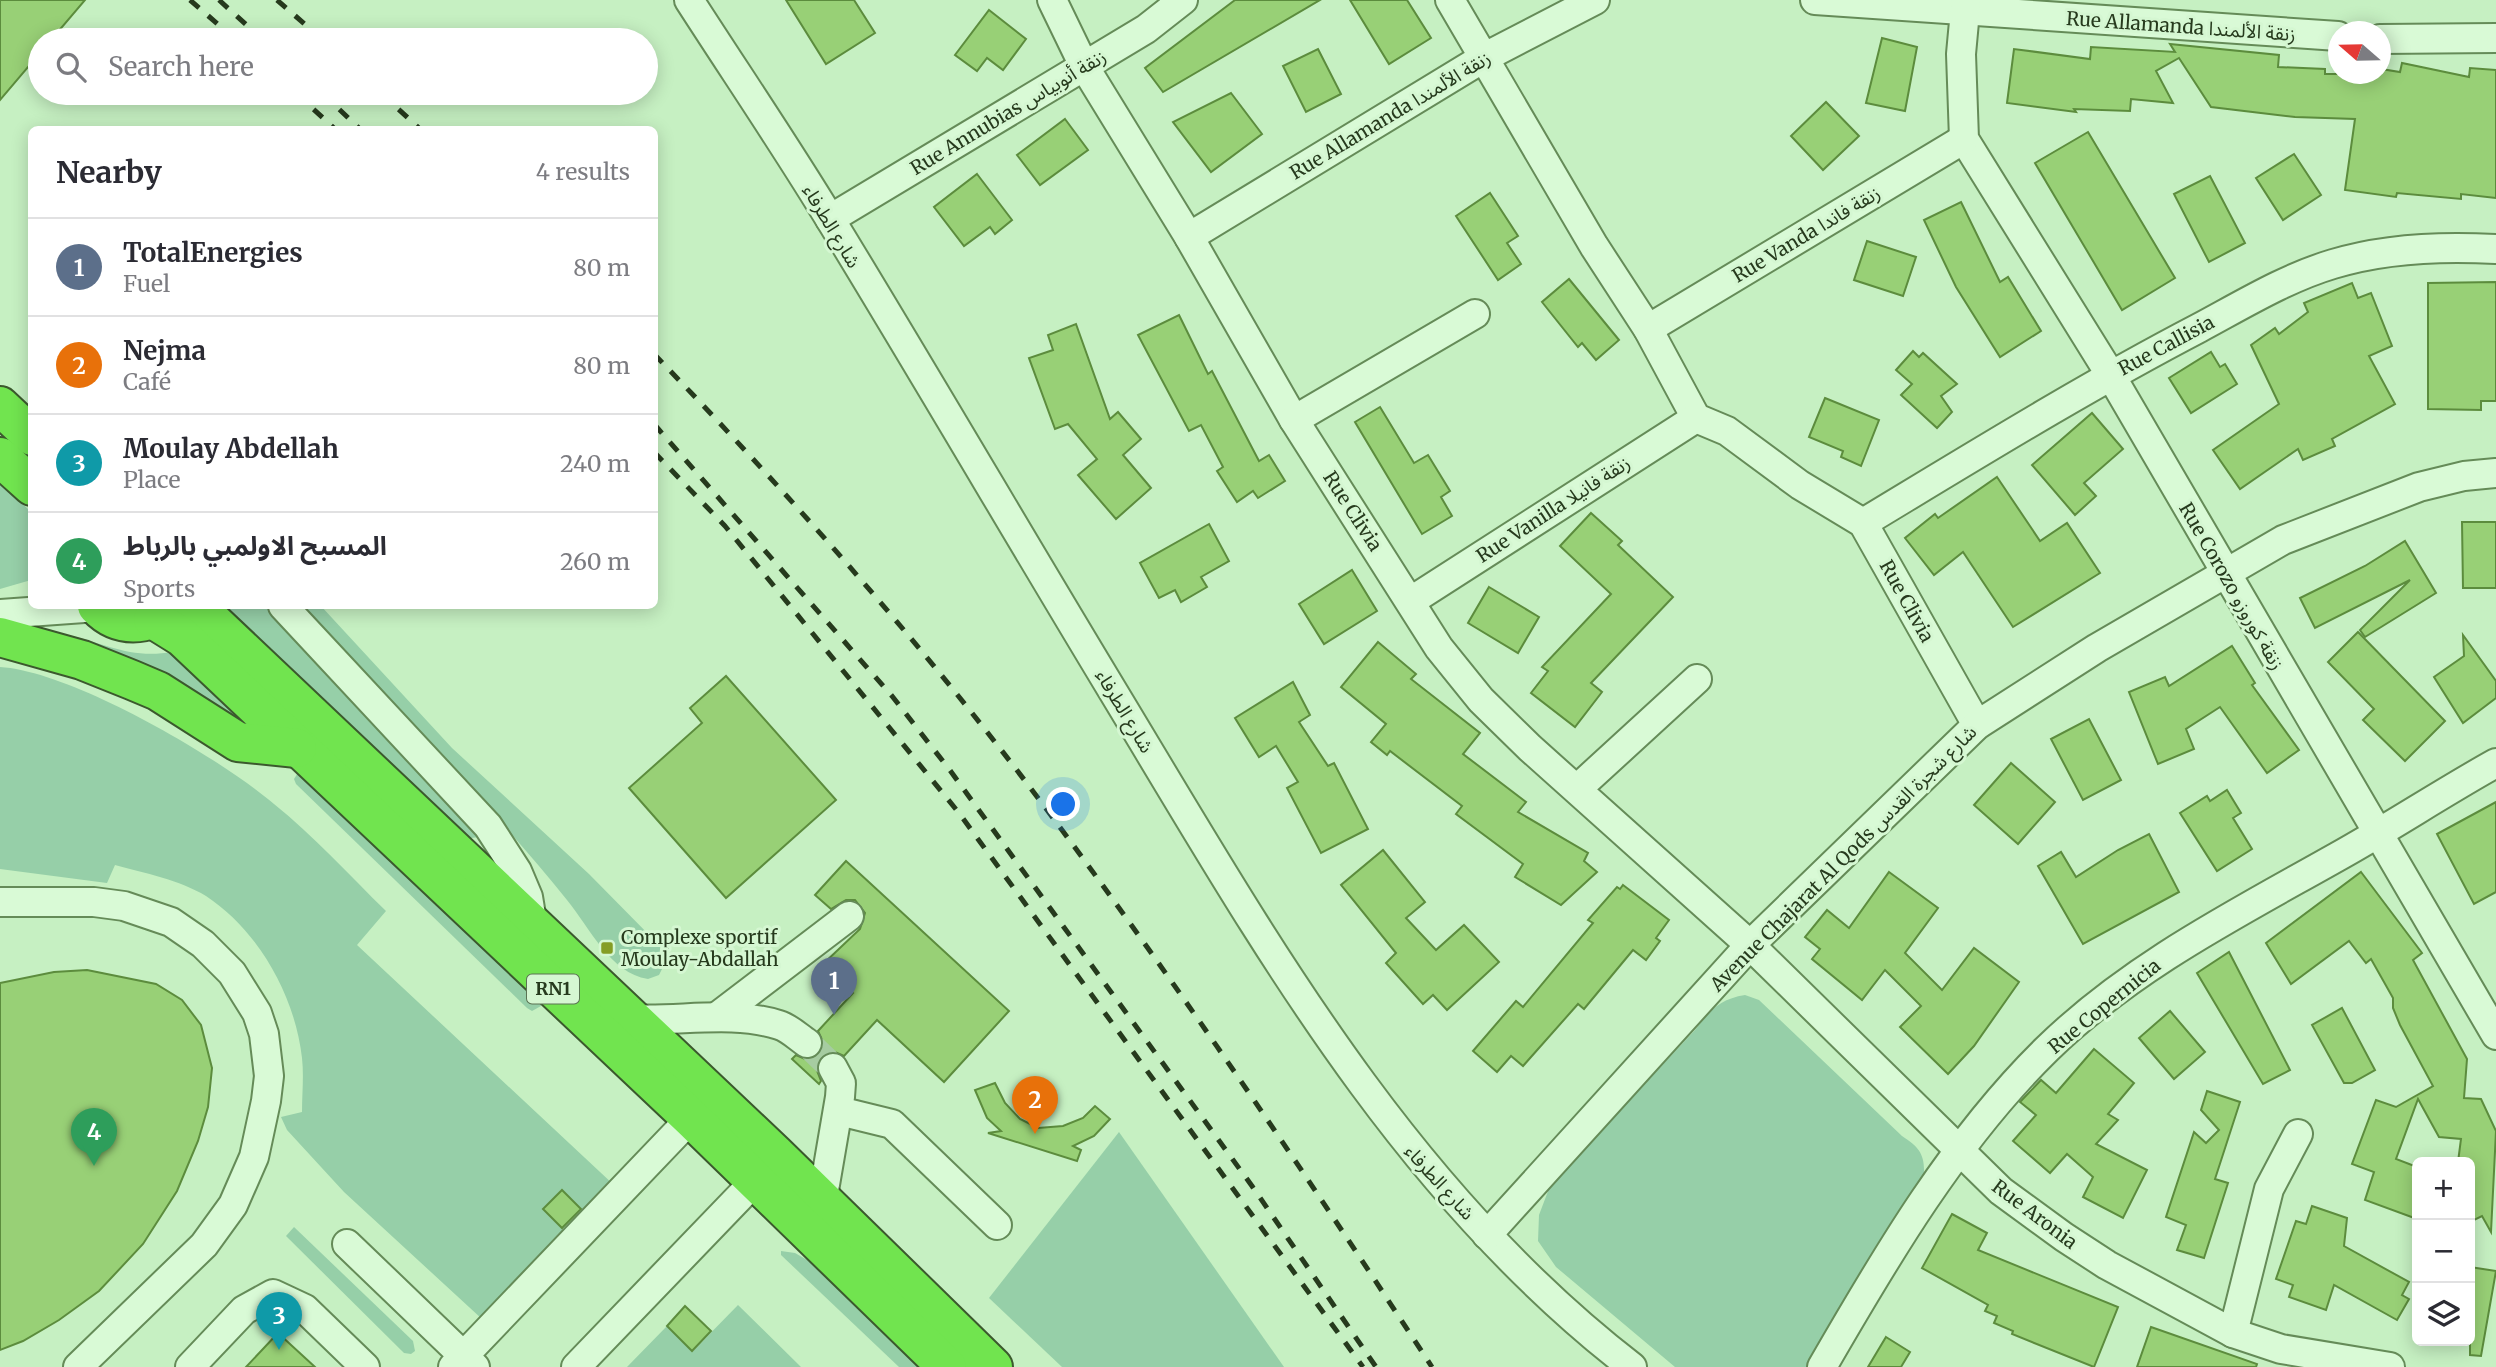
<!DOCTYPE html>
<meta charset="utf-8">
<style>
:root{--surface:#fff;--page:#f7f7f7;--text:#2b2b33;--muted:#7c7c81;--line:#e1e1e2;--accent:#0f766e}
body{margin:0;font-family:Merriweather,"Noto Sans Arabic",serif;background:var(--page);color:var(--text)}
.controls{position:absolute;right:21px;bottom:21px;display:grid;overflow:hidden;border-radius:10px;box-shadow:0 4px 18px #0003}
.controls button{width:63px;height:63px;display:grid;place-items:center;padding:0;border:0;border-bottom:2px solid var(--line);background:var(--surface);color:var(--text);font:35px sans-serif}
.compass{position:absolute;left:2328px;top:21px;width:63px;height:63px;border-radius:50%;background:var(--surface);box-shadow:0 4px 18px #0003;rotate:290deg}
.you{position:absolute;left:1064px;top:805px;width:24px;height:24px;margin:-18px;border:5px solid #fff;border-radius:50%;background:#1a73e8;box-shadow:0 0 0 10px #1a73e833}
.badge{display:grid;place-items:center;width:46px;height:46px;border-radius:50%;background:var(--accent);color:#fff;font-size:23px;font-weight:700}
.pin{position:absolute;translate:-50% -58px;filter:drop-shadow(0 2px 4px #0008)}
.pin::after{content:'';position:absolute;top:37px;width:24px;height:21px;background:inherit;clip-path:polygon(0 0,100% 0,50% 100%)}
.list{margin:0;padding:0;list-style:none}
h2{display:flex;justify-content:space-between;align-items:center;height:91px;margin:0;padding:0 28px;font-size:30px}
h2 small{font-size:23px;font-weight:400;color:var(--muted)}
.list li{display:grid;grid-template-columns:46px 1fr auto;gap:21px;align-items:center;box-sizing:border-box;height:98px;padding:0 28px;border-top:2px solid var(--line)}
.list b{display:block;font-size:26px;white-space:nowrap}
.list p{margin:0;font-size:23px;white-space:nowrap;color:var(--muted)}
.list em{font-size:23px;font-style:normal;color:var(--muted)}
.icon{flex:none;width:38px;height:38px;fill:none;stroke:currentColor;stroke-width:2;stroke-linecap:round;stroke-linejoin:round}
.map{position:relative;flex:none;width:2496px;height:1367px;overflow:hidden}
.search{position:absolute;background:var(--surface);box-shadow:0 4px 18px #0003;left:28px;top:28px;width:630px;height:77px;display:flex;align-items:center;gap:18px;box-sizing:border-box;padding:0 24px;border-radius:38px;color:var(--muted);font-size:26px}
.panel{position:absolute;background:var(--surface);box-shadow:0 4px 18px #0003;left:28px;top:126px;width:630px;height:483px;border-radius:10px}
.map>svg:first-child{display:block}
.green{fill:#96cfa8}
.building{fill:#98d076;stroke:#5c8c3d;stroke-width:2}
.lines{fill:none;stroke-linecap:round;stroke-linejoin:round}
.minor-tunnel{stroke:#a6cca1;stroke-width:28;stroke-dasharray:28 14;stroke-linecap:butt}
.minor-casing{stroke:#658b58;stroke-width:32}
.highway-casing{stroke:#3b592d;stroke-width:42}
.minor{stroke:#d9fad6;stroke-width:28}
.highway{stroke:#71e44f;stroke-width:38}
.rail{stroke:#263a1d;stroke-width:5;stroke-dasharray:12 12;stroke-linecap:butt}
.poi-dot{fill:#859d25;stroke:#d5f7d2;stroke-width:2.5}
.labels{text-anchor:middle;stroke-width:6;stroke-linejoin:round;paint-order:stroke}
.shield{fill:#d5f7d2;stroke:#5a7353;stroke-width:2}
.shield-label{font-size:18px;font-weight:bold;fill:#263a1d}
.street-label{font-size:19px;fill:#263a1d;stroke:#d5f7d2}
.poi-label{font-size:19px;fill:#263a1d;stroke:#d5f7d2;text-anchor:start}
</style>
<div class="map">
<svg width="2496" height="1367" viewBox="0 0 2496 1367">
<rect width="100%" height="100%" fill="#c6f0c2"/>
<g class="green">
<polygon points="0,482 32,513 31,580 0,589"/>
<polygon points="226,606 268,606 474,821 479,837 464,839 244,627"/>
<path d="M298 606H321L452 748 589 874 659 945 663 952 664 965 659 975 648 979C610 973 590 928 567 900 484 797 388 703 298 606Z"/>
<path d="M68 635C108 644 129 659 173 652L251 727 45 638Z"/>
<path d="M0 667C71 671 219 757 274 804 314 836 349 875 386 911L357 945 615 1186 586 1214 561 1190 543 1209 568 1233 482 1319 344 1192 287 1130 281 1117 302 1112C302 1094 304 1076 302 1058 295 996 259 931 206 896 180 880 144 873 115 865L107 883 0 869Z"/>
<polygon points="299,771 541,1001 541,1006 532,1011 527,1008 296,784 294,779"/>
<path d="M1745 995 1759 1000 1902 1136C1919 1147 1925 1154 1924 1175L1807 1367H1675L1556 1267 1538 1241 1539 1215 1550 1186 1695 1030C1710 1010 1720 999 1745 995Z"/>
<polygon points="1119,1132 1284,1367 1062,1367 989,1298"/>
<polygon points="294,1227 413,1341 415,1351 411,1354 404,1353 286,1236"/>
<polygon points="781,1251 795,1253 816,1265 925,1367 899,1367 781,1255"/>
<polygon points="738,1305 801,1367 627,1367 667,1326 693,1351"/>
</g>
<g class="building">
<polygon points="0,0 85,0 51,40 40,40 40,53 0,100"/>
<polygon points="786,0 854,0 875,33 826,64"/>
<polygon points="1235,0 1320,0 1163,92 1145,68"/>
<polygon points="1350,0 1407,0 1431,38 1389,64"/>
<polygon points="989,10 1026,39 1003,70 987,58 977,71 955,55"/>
<polygon points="1882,38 1917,47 1905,111 1866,103"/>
<polygon points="2170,44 2279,55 2278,67 2325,69 2325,74 2381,74 2381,69 2400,72 2402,63 2469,77 2470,68 2496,70 2496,198 2461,194 2461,199 2397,193 2396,197 2345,190 2355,119 2295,117 2211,107 2179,58 2156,71 2173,103 2131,99 2130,111 2074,109 2076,112 2007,103 2014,49 2090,59 2091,47 2175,52"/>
<polygon points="1318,49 1341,94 1306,112 1283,66"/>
<polygon points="1231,93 1262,134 1211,172 1173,122"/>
<polygon points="1826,102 1859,136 1823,170 1791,136"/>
<polygon points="1065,119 1088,150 1040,185 1017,155"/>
<polygon points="2088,132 2175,278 2122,310 2035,163"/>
<polygon points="2294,154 2321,195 2283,220 2256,178"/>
<polygon points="977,174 1012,220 995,234 990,227 964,246 934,207"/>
<polygon points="2210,176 2245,243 2209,262 2174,194"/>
<polygon points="1490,193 1518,236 1507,243 1521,264 1498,280 1456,216"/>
<polygon points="1961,202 2000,282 2008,277 2041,331 2000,357 1956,287 1924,220"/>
<polygon points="1867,241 1916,257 1903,296 1854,280"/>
<polygon points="1569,279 1619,340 1596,360 1582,343 1578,347 1542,302"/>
<polygon points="2496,282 2496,401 2481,401 2481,410 2428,409 2428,283"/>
<polygon points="2352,283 2358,298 2371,293 2392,346 2369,356 2395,404 2332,439 2335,446 2303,460 2298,449 2240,489 2213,450 2279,404 2251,345 2275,328 2279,334 2308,312 2304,303"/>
<polygon points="1179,315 1208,374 1212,371 1259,461 1269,455 1285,481 1258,498 1253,491 1237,502 1217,471 1223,467 1201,425 1189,431 1138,335"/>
<polygon points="1076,324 1110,419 1118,412 1141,439 1123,455 1151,488 1116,519 1078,475 1097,459 1068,424 1055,429 1029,358 1053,350 1048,335"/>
<polygon points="1913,351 1919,357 1923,353 1957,384 1941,396 1952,412 1937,428 1901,395 1912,384 1896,370"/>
<polygon points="2211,352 2220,367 2225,364 2237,384 2191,413 2169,378"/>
<polygon points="1825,398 1879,420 1861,466 1841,457 1843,451 1809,437"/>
<polygon points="1380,407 1414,463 1428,455 1450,491 1441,497 1452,516 1422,534 1355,422"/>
<polygon points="2092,413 2123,449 2084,483 2096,496 2075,515 2032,465"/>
<polygon points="1997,477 2040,541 2067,523 2100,573 2013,627 1963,552 1934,575 1905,538 1935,514 1938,518"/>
<polygon points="1591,513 1622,541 1618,545 1673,597 1591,683 1602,692 1575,727 1531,693 1548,671 1542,667 1611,594 1560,546"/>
<polygon points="2462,522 2496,522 2496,588 2463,588"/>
<polygon points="1209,524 1229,561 1201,577 1207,587 1181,602 1175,590 1159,598 1140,563"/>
<polygon points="2405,541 2436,593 2365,637 2360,630 2410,580 2315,628 2300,598 2365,566"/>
<polygon points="1352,570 1377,611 1324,644 1299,604"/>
<polygon points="1489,587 1539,617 1518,653 1468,623"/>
<polygon points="2358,632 2445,721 2405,761 2363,720 2374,709 2328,662"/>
<polygon points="2463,635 2496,681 2496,698 2463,723 2434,677 2464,656"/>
<polygon points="1378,642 1416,674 1411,679 1480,733 1463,754 1526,802 1518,812 1588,853 1584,861 1597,872 1561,905 1515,877 1523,864 1456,814 1462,806 1390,751 1387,755 1371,742 1386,724 1341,687"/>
<polygon points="2232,646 2255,683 2252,685 2299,750 2267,773 2220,707 2186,729 2194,749 2158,764 2129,692 2165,677 2169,686"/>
<polygon points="726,676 836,800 726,898 629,788 702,723 690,708"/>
<polygon points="1293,682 1310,715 1299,722 1328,766 1334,763 1368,829 1321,853 1287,788 1298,782 1276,746 1259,757 1235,718"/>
<polygon points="2089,719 2121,780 2083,800 2051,739"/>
<polygon points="2011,763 2055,802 2018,844 1974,805"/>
<polygon points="2227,790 2241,813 2233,818 2252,849 2217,871 2180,813 2207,796 2210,801"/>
<polygon points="2496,802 2496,892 2474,904 2437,834"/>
<polygon points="2149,834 2179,892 2083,944 2038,866 2061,852 2076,877 2118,850"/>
<polygon points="1383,850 1425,902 1406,918 1436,950 1464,925 1499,962 1447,1010 1433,995 1423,1004 1386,963 1396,953 1341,885"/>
<polygon points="846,861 1009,1011 944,1082 877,1020 844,1056 833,1051 819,1059 816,1068 821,1081 819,1084 792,1059 796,1055 805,1059 813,1058 820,1053 824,1044 818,1031 853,993 822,965 860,929 865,913 855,900 846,900 831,909 815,895"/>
<polygon points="1889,872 1938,908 1905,953 1942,990 1974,948 2019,982 1974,1046 1948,1074 1900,1027 1921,1006 1885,970 1862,1000 1812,959 1820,949 1805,937 1827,910 1849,928"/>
<polygon points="2361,872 2422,953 2413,960 2467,1059 2464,1098 2481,1099 2496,1131 2491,1232 2482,1216 2470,1222 2470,1162 2458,1162 2461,1139 2439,1137 2418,1099 2396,1159 2417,1167 2417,1219 2365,1200 2374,1172 2352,1164 2376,1100 2396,1107 2433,1086 2400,1025 2393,1008 2393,998 2371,959 2366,963 2349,941 2291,984 2266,943"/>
<polygon points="1623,885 1669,920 1656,938 1660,941 1646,960 1633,950 1584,1009 1578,1004 1523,1066 1511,1056 1497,1072 1473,1051 1516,1001 1523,1007 1593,923 1588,920 1617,887 1620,889"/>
<polygon points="2229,952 2290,1070 2263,1084 2197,973"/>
<polygon points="87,970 156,984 182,1000 201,1025 212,1068 208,1107 198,1141 177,1191 143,1244 99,1291 59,1320 23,1341 0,1350 0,983 54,972"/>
<polygon points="2342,1008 2375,1070 2352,1083 2344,1083 2312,1025"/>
<polygon points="2170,1011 2205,1052 2174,1079 2139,1038"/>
<polygon points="2094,1049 2134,1083 2108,1114 2118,1120 2096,1144 2147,1170 2123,1218 2083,1197 2093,1177 2067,1154 2050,1173 2013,1141 2036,1115 2020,1102 2041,1080 2056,1093"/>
<polygon points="995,1083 1005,1103 1020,1119 1038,1128 1063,1126 1083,1118 1095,1106 1110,1119 1094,1136 1073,1146 1081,1150 1077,1161 988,1133 1001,1131 987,1118 975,1090"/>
<polygon points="2207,1091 2240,1102 2215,1179 2228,1183 2204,1258 2177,1250 2186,1225 2166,1217 2194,1132 2206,1143 2219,1130 2201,1110"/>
<polygon points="562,1190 581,1209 562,1228 543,1209"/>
<polygon points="2312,1206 2347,1218 2344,1246 2409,1282 2402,1295 2409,1299 2397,1320 2334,1285 2326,1310 2289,1297 2293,1285 2276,1279 2296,1221 2306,1224"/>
<polygon points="1952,1214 1987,1233 1978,1250 2118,1307 2094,1367 2012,1334 2013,1331 1994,1323 1997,1316 1985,1311 1988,1305 1922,1268"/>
<polygon points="2470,1267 2496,1271 2481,1356 2470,1355"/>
<polygon points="685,1306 711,1331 692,1351 667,1326"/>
<polygon points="2151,1327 2257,1364 2256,1367 2137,1367"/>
<polygon points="278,1333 315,1367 246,1367"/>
<polygon points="1886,1337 1910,1352 1901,1367 1868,1367"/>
</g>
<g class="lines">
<polyline class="minor-tunnel" points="807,1043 833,1068"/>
<defs>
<g id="minor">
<path d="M689 0C736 73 785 145 830 219 926 376 1019 536 1114 693 1262 938 1401 1189 1632 1367"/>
<polyline points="1052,0 1084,66 1189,237 1294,420 1439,648 1481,700 1530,748 1750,945 2001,1191 2064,1237 2107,1265 2233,1333 2281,1349 2390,1367"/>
<polyline points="1450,0 1594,246 1648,329 1696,418 1727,431 1800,485 1863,523 1977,725"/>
<polyline points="1815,0 2338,36"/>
<polyline points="1966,0 1961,54 1964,139 2110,374 2496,1035"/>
<polyline points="2380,39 2496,38"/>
<polyline points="830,219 1146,29 1183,0"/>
<polyline points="1189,237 1485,57 1595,0"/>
<polyline points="1648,329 1964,139"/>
<polyline points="1294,420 1475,314"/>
<path d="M1863 523C1974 456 2084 388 2199 328 2242 305 2286 278 2333 264 2385 248 2442 246 2496 249"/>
<polyline points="1411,601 1696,418"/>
<polyline points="283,606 488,826 517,871 528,897 533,927"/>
<polyline points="0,614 98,607"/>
<polyline points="1577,789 1697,679"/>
<polyline points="0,902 94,902 124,906 171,922 203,944 232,973 257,1013 264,1034 269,1076 266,1101 254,1157 233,1205 204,1245 78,1367"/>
<polyline points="718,1016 849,916"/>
<path d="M631 1019C680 1022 731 1010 779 1025 789 1028 798 1037 807 1043"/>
<polyline points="839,1111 892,1124 997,1225"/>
<polyline points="822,1202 840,1097 841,1083 833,1068"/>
<polyline points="1487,1235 1750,945 1977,725 2097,648 2283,540 2419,487 2464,476 2496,473"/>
<polyline points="347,1244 475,1367"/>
<polyline points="2233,1333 2269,1189 2298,1134"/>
<polyline points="190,1367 244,1310 273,1294 305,1309 365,1367"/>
<polyline points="453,1367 691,1118"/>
<polyline points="576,1367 755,1181"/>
<path d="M1822 1367C1886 1256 1955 1139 2047 1049 2131 967 2236 914 2337 857 2391 827 2442 793 2496 763"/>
</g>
<g id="highway">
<polyline points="0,406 32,436"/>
<polyline points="0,457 32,486"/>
<path d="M97 606C118 628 148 628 170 606"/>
<polyline points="196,606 775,1154 993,1367"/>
<polyline points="153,619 182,637 691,1118 947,1367"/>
<polyline points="0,637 82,660 132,680 158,691 238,742 297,748"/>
</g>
</defs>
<use href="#minor" class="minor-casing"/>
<use href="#highway" class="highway-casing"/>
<use href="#minor" class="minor"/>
<use href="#highway" class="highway"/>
<g class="rail">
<polyline points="190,0 236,40"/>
<polyline points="219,0 263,40"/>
<polyline points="277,0 323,40"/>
<polyline points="296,93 336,130"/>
<polyline points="322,93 361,130"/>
<polyline points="381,93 421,130"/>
<path d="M654 354C786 491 914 635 1029 786 1171 974 1303 1170 1432 1367"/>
<polyline points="654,424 892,696 949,769 1252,1186 1376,1367"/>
<polyline points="654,452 725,526 959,813 1363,1367"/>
</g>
</g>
<rect class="poi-dot" x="600" y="941" width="14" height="14" rx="3.5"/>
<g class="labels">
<rect class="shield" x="527" y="974.5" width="52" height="29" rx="5"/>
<g class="shield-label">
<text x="553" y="995">RN1</text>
</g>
<g class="street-label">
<text transform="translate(2181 26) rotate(4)" y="7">Rue Allamanda زنقة الألمندا</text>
<text transform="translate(1008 112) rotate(-31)" y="7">Rue Annubias زنقة أنوبياس</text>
<text transform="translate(1390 115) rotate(-31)" y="7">Rue Allamanda زنقة الألمندا</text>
<text transform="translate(832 226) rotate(59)" y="7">شارع الطرفاء</text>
<text transform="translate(1806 234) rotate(-31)" y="7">Rue Vanda زنقة فاندا</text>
<text transform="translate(2166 345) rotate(-28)" y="7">Rue Callisia</text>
<text transform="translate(1553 509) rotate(-33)" y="7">Rue Vanilla زنقة فانيلا</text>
<text transform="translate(1353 511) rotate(57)" y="7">Rue Clivia</text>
<text transform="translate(2232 586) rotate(60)" y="7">Rue Corozo زنقة كوروزو</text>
<text transform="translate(1907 601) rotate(61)" y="7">Rue Clivia</text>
<text transform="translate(1125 711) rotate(59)" y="7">شارع الطرفاء</text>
<text transform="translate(1843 858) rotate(-45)" y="7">Avenue Chajarat Al Qods شارع شجرة القدس</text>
<text transform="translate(2104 1006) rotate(-39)" y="7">Rue Copernicia</text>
<text transform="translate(1440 1182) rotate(48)" y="7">شارع الطرفاء</text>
<text transform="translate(2035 1214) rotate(37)" y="7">Rue Aronia</text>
</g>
<g class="poi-label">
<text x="621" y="944">Complexe sportif<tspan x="621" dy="22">Moulay-Abdallah</tspan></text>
</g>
</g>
</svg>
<div class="controls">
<button>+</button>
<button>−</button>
<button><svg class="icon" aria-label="layers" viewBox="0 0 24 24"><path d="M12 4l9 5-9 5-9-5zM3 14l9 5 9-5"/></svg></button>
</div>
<svg class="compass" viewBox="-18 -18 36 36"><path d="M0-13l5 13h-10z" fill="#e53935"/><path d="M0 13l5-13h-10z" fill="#7c7c81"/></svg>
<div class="you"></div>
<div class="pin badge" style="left:834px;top:1015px;background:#5c6f8a">1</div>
<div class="pin badge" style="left:1035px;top:1134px;background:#e8710a">2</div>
<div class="pin badge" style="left:279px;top:1350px;background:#0f9aa8">3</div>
<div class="pin badge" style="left:94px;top:1166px;background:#2e9e5b">4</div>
<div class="search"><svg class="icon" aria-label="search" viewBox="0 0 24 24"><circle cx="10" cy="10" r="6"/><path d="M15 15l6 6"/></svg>Search here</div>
<section class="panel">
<h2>Nearby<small>4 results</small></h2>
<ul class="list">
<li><span class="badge" style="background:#5c6f8a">1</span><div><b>TotalEnergies</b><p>Fuel</p></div><em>80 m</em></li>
<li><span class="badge" style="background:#e8710a">2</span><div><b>Nejma</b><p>Café</p></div><em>80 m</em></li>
<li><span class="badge" style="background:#0f9aa8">3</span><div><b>Moulay Abdellah</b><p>Place</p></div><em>240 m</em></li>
<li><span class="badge" style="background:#2e9e5b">4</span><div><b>المسبح الاولمبي بالرباط</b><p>Sports</p></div><em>260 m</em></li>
</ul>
</section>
</div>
